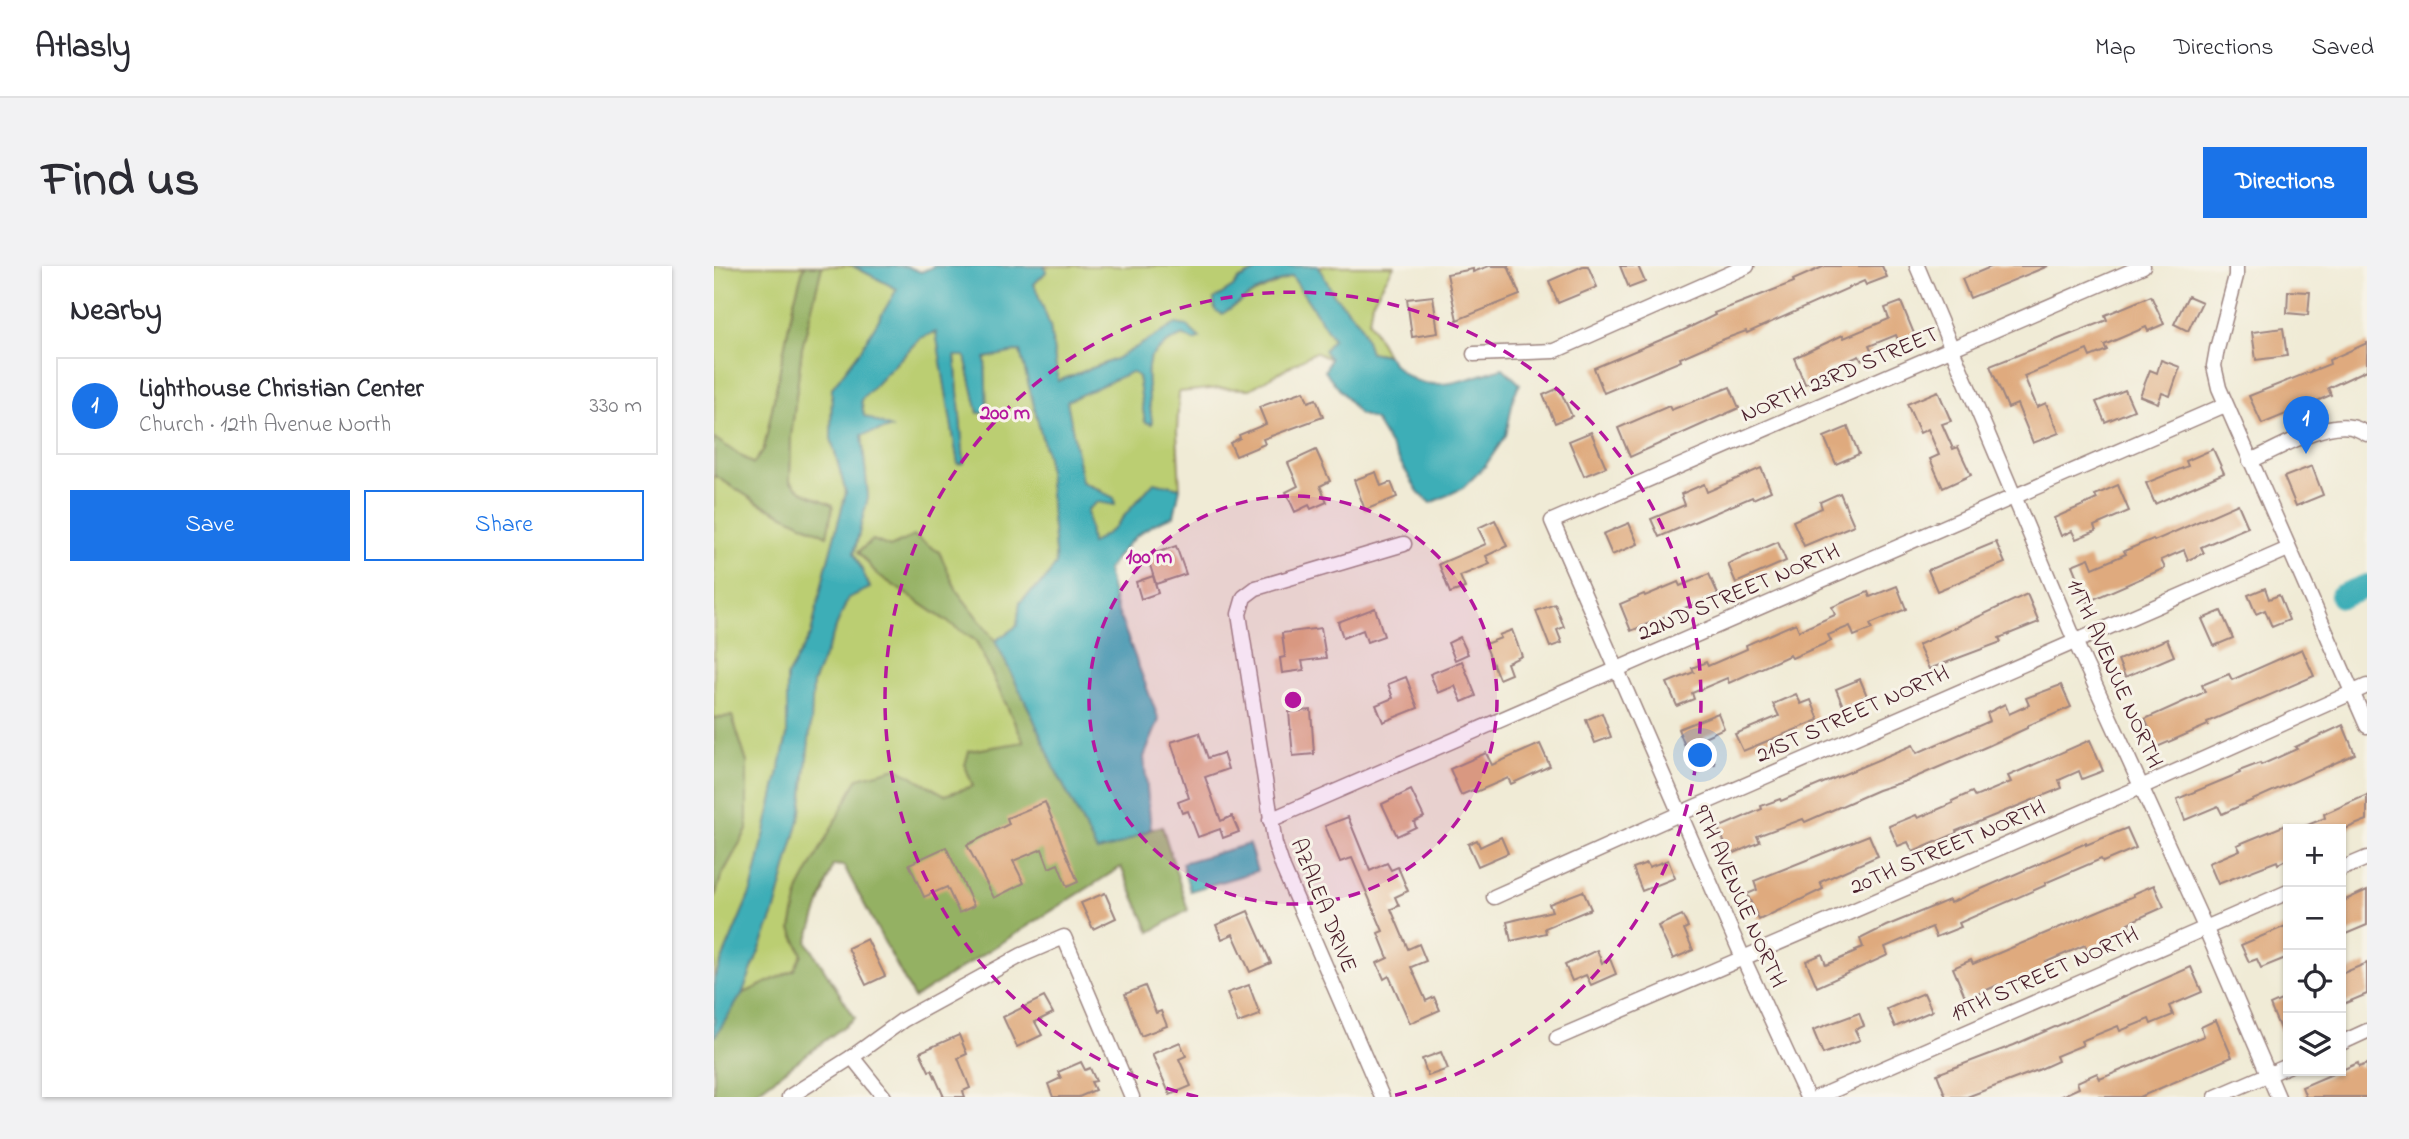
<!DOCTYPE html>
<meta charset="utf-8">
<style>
:root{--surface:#fff;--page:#f2f2f3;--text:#2b2b33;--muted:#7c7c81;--line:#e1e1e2;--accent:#1a73e8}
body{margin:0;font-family:"Indie Flower",sans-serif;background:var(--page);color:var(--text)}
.controls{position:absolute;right:21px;bottom:21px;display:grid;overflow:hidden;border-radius:0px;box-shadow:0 2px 5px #0004}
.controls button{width:63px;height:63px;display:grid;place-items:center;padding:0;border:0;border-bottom:2px solid var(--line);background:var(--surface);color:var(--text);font:35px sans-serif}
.you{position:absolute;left:987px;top:490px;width:24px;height:24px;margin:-18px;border:5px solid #fff;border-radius:50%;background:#1a73e8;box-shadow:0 0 0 10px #1a73e833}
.badge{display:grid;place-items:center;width:46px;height:46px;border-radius:50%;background:var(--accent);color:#fff;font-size:23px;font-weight:700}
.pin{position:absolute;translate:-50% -58px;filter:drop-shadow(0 2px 4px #0008)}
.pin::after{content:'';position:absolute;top:37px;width:24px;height:21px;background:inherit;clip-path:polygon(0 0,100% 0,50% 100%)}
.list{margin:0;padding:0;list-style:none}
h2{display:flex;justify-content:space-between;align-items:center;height:91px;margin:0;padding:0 28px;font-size:30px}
h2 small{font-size:23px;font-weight:400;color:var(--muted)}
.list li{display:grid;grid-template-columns:46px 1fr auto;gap:21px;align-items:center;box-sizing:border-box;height:98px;margin:0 14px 14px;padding:0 14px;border:2px solid var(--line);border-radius:0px}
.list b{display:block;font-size:26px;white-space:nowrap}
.list p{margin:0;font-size:23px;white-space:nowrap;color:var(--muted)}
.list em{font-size:23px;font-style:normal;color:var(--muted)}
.actions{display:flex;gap:14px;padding:21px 28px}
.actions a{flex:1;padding:16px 0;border:2px solid var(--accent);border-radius:0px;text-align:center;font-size:24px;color:var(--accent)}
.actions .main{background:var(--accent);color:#fff}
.icon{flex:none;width:38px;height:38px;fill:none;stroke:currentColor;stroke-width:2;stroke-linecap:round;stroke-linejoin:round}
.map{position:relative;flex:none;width:1653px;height:831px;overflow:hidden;border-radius:0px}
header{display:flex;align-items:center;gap:42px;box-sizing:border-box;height:98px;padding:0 35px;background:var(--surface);border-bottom:2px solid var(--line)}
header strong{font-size:33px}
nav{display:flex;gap:38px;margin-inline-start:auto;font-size:24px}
.intro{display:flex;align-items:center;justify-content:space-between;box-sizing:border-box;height:168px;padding:0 42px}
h1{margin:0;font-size:49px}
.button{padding:18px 32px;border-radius:0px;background:var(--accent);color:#fff;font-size:24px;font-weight:700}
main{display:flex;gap:42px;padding:0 42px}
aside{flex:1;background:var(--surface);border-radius:0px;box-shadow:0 2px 5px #0004}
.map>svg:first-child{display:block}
.green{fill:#bbce72;stroke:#82764e;stroke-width:2}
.forest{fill:#94b164;stroke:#6f6848;stroke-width:2}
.water{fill:#3eaeb7;stroke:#446671;stroke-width:2}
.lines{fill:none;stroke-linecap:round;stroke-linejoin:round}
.river{stroke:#3eaeb7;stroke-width:24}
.building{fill:#dfaa7e}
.minor-casing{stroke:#9d8580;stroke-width:17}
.minor{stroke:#fff;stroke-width:14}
.ring{fill:none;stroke:#b5179e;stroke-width:3.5;stroke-dasharray:12 9}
.labels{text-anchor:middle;stroke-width:6;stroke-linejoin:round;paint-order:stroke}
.street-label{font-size:23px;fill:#4a1f2b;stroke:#f7f3e8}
.centre{fill:#b5179e;stroke:#f7f3e8;stroke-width:3.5}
.ring-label{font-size:21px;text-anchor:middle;font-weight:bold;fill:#b5179e;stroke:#f7f3e8;stroke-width:6;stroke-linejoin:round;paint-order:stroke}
</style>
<header>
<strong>Atlasly</strong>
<nav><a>Map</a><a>Directions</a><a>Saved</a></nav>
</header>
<div class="intro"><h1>Find us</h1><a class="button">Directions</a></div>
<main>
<aside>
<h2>Nearby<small></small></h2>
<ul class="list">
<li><span class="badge">1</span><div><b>Lighthouse Christian Center</b><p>Church · 12th Avenue North</p></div><em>330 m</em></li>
</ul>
<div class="actions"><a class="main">Save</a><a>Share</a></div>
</aside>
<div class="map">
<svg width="1653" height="831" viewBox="0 0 1653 831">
<rect width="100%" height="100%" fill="#f7f3e8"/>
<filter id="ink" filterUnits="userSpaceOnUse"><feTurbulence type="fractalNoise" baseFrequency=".0143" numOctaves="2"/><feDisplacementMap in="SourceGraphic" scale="14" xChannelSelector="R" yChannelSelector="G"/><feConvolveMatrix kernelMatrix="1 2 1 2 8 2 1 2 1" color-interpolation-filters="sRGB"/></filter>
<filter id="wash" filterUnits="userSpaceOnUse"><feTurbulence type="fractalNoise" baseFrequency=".00686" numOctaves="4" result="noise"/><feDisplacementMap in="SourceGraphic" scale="28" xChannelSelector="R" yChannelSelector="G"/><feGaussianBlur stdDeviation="1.57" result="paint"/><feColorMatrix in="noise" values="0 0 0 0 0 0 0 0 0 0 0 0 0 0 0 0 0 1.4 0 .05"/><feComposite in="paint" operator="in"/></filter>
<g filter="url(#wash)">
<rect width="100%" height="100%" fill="#f0ebd6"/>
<g class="green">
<polygon points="0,0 90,0 79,39 50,183 40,198 0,172"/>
<polygon points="108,0 139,0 184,23 146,85 118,122 117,172 132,227 111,306 97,368 73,410 73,470 38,623 0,713 0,634 7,611 33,564 33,497 18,450 0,452 0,209 43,236 113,269 119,239 87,225 76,215 77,171 88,82"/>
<path d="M331 0H552L524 14 519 21 500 33 508 47 541 27 578 10 619 73 616 93 601 86 536 123 506 122 465 126 463 166 466 222 440 216 399 263 377 278 373 244 383 236 387 224 368 216 353 135 416 106 424 109 431 156 438 158C437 143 429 103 437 91 444 82 459 73 469 69L480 75 462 58 402 93 344 115 336 60 320 18 332 6Z"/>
<polygon points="604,0 680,0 658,36 655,55 673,89 656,86 646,57 620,29"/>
<polygon points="222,65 244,197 250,196 241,89 251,90 264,147 273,147 271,92 306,84 333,191 342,298 330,315 306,336 303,360 281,375 243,325 225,286 163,308 262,375 310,476 251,499 259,520 231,529 183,502 77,663 88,688 80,704 28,728 60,647 87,546 97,456 99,417 134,332 156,321 140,287 154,231 148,169 176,162 150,150 147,134 206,72"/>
</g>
<g class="forest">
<polygon points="90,0 108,0 88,82 77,171 76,215 87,225 119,239 113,270 43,236 0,209 0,172 39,198 50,183 79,39"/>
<path d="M200 270 225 286 243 325 281 375 317 447 341 503 383 585C408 579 425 566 448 560L474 644 436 666 407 601 200 732 130 600 119 599 93 676 141 752 36 831H0V772L28 728 80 704 88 688 77 663 85 623 144 512 183 502 231 529 259 520 251 499 255 485 310 476 262 375 163 308 144 286 159 274 176 281Z"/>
<polygon points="18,450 33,497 33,564 7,611 0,634 0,452"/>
</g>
<g class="water">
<path d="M139 0H192L207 6 221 0H331L332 6 320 18 336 60 344 115 402 93 462 58 473 60 486 72 480 75 469 69C459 73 444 82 437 91 429 103 437 143 438 158L431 156 424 110 417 106 353 135 368 216 400 232 401 239 383 236 373 244 377 278 399 263 440 216 466 222 460 250C428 260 412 277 393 304L401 338 445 454 430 491 437 563 403 580 383 585 341 503 317 447 281 375 303 360 306 336 330 315 342 298 333 191 306 85 271 92 273 147H264L251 90H241L250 197 244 198 222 66 206 72 147 134 150 150 177 162 148 169 154 231 140 287 156 322 134 332 99 417 97 456 87 546 60 647 28 728 0 772V713L38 623 73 470V410L97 368 111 306 132 227 117 172 118 122 146 85 183 23Z"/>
<path d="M552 0H604L620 29 646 57 656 86 673 89C703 136 746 115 789 102L806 118 800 129 792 169 771 200 749 222 717 237 705 227 661 154 645 148 611 105 616 93 610 84 619 73 578 10 541 26 508 48 501 44 500 33 519 21 524 14Z"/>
<polygon points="535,578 543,605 476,625 468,597"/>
</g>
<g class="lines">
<polyline class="river" points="1628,330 1653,320"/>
</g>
<g id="blocks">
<g class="building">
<polygon points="775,0 794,0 806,29 743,54 733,8 759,3 759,6"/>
<polygon points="869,0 874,0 883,21 844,37 835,15"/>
<polygon points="906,0 924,0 931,16 915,22"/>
<polygon points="1111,0 1168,0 1173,11 1152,19 1150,15 1033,67 1032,65 1005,75 966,92 967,95 890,127 880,102 968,65 1001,49 1000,47 1080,16 1079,14"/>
<polygon points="1279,0 1334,0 1256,32 1248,13"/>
<polygon points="1574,25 1596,26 1594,49 1573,47"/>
<polygon points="719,30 724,67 698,71 693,33"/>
<polygon points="1437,30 1450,58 1434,65 1432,61 1390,79 1393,84 1376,91 1373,84 1310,110 1323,141 1332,137 1345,167 1319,177 1303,138 1294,142 1276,100 1393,54 1391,49"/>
<polygon points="1474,30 1488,36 1474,65 1460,58"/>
<polygon points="1187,36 1201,70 1185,76 1182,69 1155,80 1159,89 1147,94 1145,90 1110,105 1112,109 1091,118 1080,92 1129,69 1130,72 1175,53 1171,42"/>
<polygon points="1569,62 1573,90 1542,94 1538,66"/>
<polygon points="1653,77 1653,104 1614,122 1617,129 1548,158 1535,130 1616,98 1615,94"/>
<polygon points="1447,94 1466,101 1456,130 1448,127 1444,137 1426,130 1436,104 1443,107"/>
<polygon points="1016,121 1025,142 916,191 904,162 955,140 957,144"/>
<polygon points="845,122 858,150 841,157 829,129"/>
<polygon points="1411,124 1420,144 1391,156 1382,136"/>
<polygon points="590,125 594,136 602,133 609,151 549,173 551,178 522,190 516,177 526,172 525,169 552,158 545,141"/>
<polygon points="1224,125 1237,155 1228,158 1239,183 1244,181 1257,209 1229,222 1216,193 1225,189 1214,163 1206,167 1193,138"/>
<polygon points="1134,161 1145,188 1122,198 1110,171"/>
<polygon points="877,166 892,201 870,210 855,175"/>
<polygon points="1499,183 1510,207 1441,238 1432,217 1474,200 1472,195"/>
<polygon points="602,184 616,215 606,220 613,236 597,243 595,239 581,246 572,226 584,220 574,197"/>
<polygon points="1598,200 1609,229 1582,240 1570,211"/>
<polygon points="1047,202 1057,225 1039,233 1038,231 945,271 937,253 971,239 967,228 990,218 993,226"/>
<polygon points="662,206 667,220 677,216 683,231 651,244 640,214"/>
<polygon points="1404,219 1415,245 1380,260 1382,265 1362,273 1358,265 1347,270 1340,252 1383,233 1381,229"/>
<polygon points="1126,227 1140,259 1090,280 1079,255 1108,242 1106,236"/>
<polygon points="1524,238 1534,261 1487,281 1490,287 1474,294 1470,284 1447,294 1451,302 1373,336 1358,299 1375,292 1379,302 1412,288 1410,285 1439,273 1440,275"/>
<polygon points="781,254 793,280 772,290 776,298 746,310 751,322 736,327 725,298 772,278 764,262"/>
<polygon points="915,257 924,278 898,289 889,268"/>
<polygon points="1064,276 1072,295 1022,317 1014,298"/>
<polygon points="1282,276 1291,297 1223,325 1214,304"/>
<polygon points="462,280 472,308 442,318 433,290"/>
<polygon points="995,308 1004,328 917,365 906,338 930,328 931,330 964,316 966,320"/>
<polygon points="439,310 444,327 427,333 422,316"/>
<polygon points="1183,320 1192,343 1156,358 1158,363 1140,370 1136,360 1114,369 1117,375 1078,392 1076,389 1015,417 1013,412 978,427 980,433 963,440 953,417 980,406 978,402 992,396 994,400 1033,383 1032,379 1082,357 1085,365 1121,349 1118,341 1154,326 1156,331"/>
<polygon points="1551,322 1555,333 1565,329 1575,354 1558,361 1551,344 1542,348 1534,329"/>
<polygon points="1313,328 1325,356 1285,372 1287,376 1215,403 1204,379"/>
<polygon points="841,338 850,361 843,364 848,377 836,381 822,345"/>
<polygon points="661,342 670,370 653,376 649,364 629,372 624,356"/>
<polygon points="1507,345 1519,372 1500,380 1488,353"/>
<polygon points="607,362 612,392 588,395 590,404 568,407 566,392 571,391 568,367"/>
<polygon points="798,364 808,390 793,397 797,408 785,413 771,378 787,372 785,369"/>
<polygon points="746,371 754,388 741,394 734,377"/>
<polygon points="1453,373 1460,390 1411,411 1404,394"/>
<polygon points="1588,383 1600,410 1493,456 1494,459 1443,481 1431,453 1491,426 1488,419 1515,408 1518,414"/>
<polygon points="748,395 762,430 748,436 741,420 724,427 716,408"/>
<polygon points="692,411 704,442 669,456 662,439 679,432 674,418"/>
<polygon points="1146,413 1153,430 1129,440 1122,423"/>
<polygon points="1347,419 1357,441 1313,460 1313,462 1274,480 1195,514 1164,524 1091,556 1089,553 1043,570 1046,576 1016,589 1004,562 1048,543 1047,540 1066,533 1067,535 1199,479 1203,487 1276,455 1273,447 1291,438 1295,448 1315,439 1312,432"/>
<polygon points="1082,428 1087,438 1097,434 1105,454 1029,485 1021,468 1065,450 1059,438"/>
<polygon points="597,444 600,488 579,490 575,446"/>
<polygon points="888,447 897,471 881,477 872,454"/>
<polygon points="1004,447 1010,462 990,471 1001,498 982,506 964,463"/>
<polygon points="1629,459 1641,488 1508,548 1504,540 1471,554 1463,533 1526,507 1525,505 1546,497 1547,499 1583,483 1581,481"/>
<polygon points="485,467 494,492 509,487 514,503 491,511 507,555 518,550 525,566 509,572 506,563 484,571 474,545 468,547 464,536 475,532 457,476"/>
<polygon points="1376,474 1389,505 1368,513 1365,505 1345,514 1348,522 1242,565 1243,567 1199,586 1194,576 1184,580 1175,560 1202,549 1204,552 1239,537 1238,535 1258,526 1261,531 1297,516 1294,510"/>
<polygon points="826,478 836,500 797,518 794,512 762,526 761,523 747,529 736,503 772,487 778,499"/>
<polygon points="697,524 710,551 700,556 702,561 683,570 668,538"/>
<polygon points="1653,529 1653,554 1631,563 1584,563 1611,552 1610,548"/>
<polygon points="331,536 364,616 353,621 344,598 335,602 328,583 299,595 310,617 280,632 253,579 295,558 293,552"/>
<polygon points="634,551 656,605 673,597 677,604 684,601 694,625 681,631 685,640 677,643 694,683 705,678 712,695 697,701 712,735 720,731 726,744 696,757 675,710 670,713 663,697 674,692 664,667 669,665 638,592 626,596 611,560"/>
<polygon points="1574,558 1574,593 1564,598 1563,595 1504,618 1495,597 1526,584 1523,579"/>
<polygon points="1413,562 1422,582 1389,596 1387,593 1331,617 1332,619 1245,657 1247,661 1222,671 1218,661 1171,681 1174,689 1103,721 1092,695 1108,688 1112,699 1142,686 1141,684 1149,681 1146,673 1172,660 1235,634 1236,637 1372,577 1372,579"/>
<polygon points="1155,569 1164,590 1106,616 1109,623 1045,654 1033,628 1043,624 1040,615"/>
<polygon points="787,571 794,587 764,600 754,578 763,574 766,581"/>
<polygon points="232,581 260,640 245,647 233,621 210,631 195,598"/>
<polygon points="954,594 961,612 928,625 919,602 933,597 935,601"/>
<polygon points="1440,619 1450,641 1414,657 1416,661 1392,671 1393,674 1373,683 1371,679 1332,696 1335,701 1286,722 1284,719 1252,733 1239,702 1257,694 1259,698 1420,630 1419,628"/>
<polygon points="1653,624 1653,659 1627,670 1627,636"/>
<polygon points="869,625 877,643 831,662 832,667 797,675 793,656 838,645 835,638"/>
<polygon points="391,627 402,652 379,663 367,637"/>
<polygon points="534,645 557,697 536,706 519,668 508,673 502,659"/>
<polygon points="968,649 974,661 970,663 979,684 959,693 944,660"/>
<polygon points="1574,659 1574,691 1547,702 1543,693 1535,696 1527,679"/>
<polygon points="153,673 171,710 152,719 134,682"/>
<polygon points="883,684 888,697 896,693 902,708 877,719 872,709 858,715 851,699"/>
<polygon points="1653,697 1653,728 1627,739 1627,708"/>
<polygon points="1477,701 1488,726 1455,740 1459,749 1437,758 1435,753 1406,765 1404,760 1367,775 1369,779 1342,790 1344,795 1324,804 1253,831 1232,831 1223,808 1300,779"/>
<polygon points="535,719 546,749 524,757 513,727"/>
<polygon points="431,720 442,747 447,745 453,760 427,770 411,728"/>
<polygon points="1210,727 1218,745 1181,761 1173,743"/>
<polygon points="330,731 339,747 321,756 328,769 303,781 289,751"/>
<polygon points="1574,731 1574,782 1556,739"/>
<polygon points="1145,747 1150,760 1141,764 1146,774 1109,788 1099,764"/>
<polygon points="1502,754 1518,791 1426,831 1345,831 1365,822 1363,816 1383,807 1386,813 1490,770 1487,761"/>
<polygon points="245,769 253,788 244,792 256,822 249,825 251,831 230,831 218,804 215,805 206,786"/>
<polygon points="466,776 472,790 465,793 477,820 456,829 438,788"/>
<polygon points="727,786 734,803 714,810 708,793"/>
<polygon points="367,796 371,804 376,802 382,815 377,816 381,824 365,831 339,831 334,818 347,812 344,806"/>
<polygon points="1644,797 1645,801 1653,798 1653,831 1592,831 1588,821"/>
</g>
</g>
</g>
<g filter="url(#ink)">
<use href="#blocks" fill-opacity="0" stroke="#9d8580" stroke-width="2"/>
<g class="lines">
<defs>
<g id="minor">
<polyline points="1203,0 1361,375 1491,661 1564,831"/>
<polyline points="1522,0 1522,10 1503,83 1500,100 1505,122 1653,460"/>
<polyline points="760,88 840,85 1033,0"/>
<path d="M1536 195C1562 184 1609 155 1637 161 1643 162 1648 165 1653 168"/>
<polyline points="556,554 1511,139"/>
<polyline points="1627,603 1653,592"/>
<polyline points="780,631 965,548 1574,283"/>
<polyline points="843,772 1427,521 1653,420"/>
<polyline points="1627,777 1653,765"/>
<polyline points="138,791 170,831"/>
<polyline points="75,831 138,791 189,754 308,689 350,671 418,831"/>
<polyline points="668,831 569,602 561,578 525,348 530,331 542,322 690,278"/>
<polyline points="1093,831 1029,692 838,255 1429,0"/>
<polyline points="1104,831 1574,626"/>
<polyline points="1502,831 1574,800"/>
</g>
</defs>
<use href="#minor" class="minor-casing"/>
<use href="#minor" class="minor"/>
</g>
</g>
<circle cx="579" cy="434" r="204" fill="#b5179e" fill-opacity=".12"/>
<g class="ring">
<circle cx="579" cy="434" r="204"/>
<path d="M484 831A408 408 0 1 1 674 831"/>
</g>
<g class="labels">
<g class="street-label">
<text transform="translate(1125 107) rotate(-23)" y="8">NORTH 23RD STREET</text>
<text transform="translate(1024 325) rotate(-23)" y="8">22ND STREET NORTH</text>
<text transform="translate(1402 407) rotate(66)" y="8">11TH AVENUE NORTH</text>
<text transform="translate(1138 447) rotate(-24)" y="8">21ST STREET NORTH</text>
<text transform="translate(1233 580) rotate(-23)" y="8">20TH STREET NORTH</text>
<text transform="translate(1027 630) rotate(66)" y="8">9TH AVENUE NORTH</text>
<text transform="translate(611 639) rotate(68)" y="8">AZALEA DRIVE</text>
<text transform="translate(1330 707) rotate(-24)" y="8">19TH STREET NORTH</text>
</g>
</g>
<circle cx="579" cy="434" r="10" class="centre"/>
<g class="ring-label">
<text x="291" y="153">200 m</text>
<text x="435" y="297">100 m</text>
</g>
</svg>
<div class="controls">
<button>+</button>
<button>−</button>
<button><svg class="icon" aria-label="locate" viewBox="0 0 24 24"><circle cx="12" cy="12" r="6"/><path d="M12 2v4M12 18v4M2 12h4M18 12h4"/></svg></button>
<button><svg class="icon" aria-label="layers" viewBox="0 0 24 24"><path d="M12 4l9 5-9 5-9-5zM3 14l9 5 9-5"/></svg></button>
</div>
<div class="you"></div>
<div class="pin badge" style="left:1592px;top:188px">1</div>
</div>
</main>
